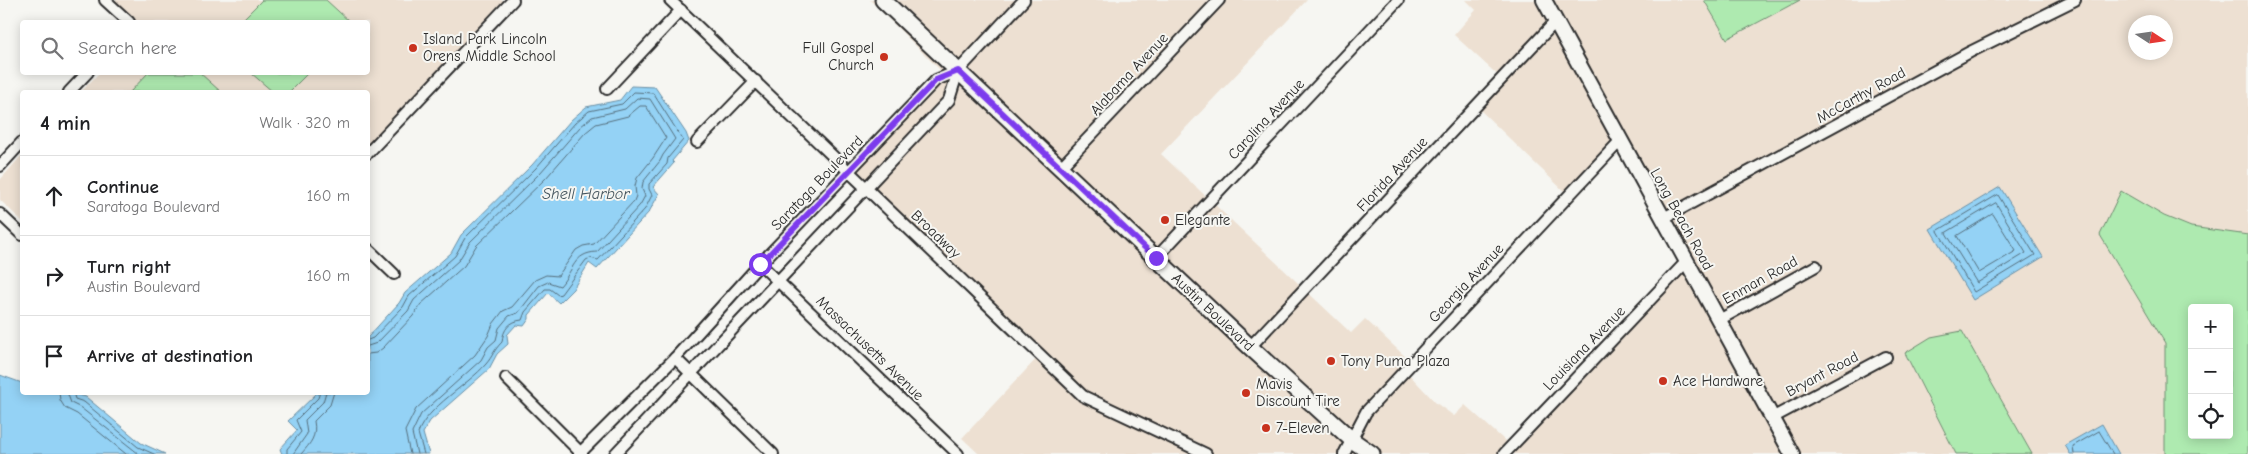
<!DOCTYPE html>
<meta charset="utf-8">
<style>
:root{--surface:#fff;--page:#f2f2f2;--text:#202124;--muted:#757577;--line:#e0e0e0}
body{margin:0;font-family:"Comic Neue",sans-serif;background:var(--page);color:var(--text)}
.controls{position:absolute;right:15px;bottom:15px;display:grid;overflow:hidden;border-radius:5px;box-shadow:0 2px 12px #0003}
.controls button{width:45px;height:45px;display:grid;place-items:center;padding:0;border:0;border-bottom:1px solid var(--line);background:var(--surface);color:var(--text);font:25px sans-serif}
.compass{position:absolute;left:2128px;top:15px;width:45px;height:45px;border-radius:50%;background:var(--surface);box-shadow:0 2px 12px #0003;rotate:102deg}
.stop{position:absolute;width:15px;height:15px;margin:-11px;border:4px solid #7c3aed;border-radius:50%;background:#fff}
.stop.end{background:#7c3aed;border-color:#fff;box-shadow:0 1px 5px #0008}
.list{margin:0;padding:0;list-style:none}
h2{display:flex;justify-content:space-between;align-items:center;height:65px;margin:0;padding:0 20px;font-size:21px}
h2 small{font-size:16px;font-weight:400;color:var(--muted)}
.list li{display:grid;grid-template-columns:32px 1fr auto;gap:15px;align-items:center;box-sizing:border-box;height:80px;padding:0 20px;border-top:1px solid var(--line)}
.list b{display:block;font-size:19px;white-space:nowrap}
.list p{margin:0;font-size:16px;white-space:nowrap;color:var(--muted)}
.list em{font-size:16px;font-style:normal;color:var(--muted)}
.icon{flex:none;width:28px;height:28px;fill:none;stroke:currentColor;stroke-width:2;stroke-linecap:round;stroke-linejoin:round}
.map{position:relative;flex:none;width:2248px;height:454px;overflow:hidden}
.search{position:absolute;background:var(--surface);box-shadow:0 2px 12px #0003;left:20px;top:20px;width:350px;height:55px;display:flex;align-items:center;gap:12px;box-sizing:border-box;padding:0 18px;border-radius:5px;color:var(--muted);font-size:19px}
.panel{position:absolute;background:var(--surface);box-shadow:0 2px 12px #0003;left:20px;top:90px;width:350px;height:305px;border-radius:5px}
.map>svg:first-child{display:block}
.built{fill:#ede0d2;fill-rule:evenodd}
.green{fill:#aeeab0;stroke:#6c8a6e;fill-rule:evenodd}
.water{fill:#94d2f5;stroke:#6a8fa4}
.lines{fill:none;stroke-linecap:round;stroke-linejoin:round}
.shore{stroke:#556e7c;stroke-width:1}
.minor-casing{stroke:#2b2b2b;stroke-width:14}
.secondary-casing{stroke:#2b2b2b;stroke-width:18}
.primary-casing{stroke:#2b2b2b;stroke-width:19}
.minor{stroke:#f6f6f2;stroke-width:10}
.secondary{stroke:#f6f6f2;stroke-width:14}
.primary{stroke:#f6f6f2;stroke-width:15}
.route{stroke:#7c3aed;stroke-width:6}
.poi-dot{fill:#c8321e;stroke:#f6f6f2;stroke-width:2}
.labels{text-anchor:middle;stroke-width:4;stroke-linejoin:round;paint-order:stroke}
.poi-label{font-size:15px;fill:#2b2b2b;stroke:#f6f6f2;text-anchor:start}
.street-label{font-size:15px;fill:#2b2b2b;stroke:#f6f6f2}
.water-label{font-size:16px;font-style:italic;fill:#45555e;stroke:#f6f6f2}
</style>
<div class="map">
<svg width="2248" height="454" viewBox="0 0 2248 454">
<rect width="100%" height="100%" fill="#f6f6f2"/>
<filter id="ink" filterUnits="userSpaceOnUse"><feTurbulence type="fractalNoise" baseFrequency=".02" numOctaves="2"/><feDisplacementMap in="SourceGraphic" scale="10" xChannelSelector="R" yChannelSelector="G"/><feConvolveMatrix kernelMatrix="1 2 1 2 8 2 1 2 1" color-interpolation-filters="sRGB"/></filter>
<g filter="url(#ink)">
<g class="built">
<polygon points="113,0 504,0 368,144 368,92 81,92 99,73 368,72 368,22 136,22"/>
<path d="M870 0H1307L1161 154 1351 333 1365 319 1411 362 1404 369 1436 403 1454 416 1465 405 1512 447 1687 264 1622 145 1568 195 1477 107 1503 80 1454 35 1476 10 1466 0H1704L1728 39 1800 0H2248V235L2191 227 2164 216 2100 235 2165 343V454H2032L1961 331 1905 353 1956 454H979L962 438 1039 356 848 170 941 71ZM2136 22H2166V52H2136Z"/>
<polygon points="22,155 22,221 0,200 0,180"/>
</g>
<g class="green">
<polygon points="262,0 326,0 350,22 240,22"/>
<polygon points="1704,0 1800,0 1727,39"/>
<polygon points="148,73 200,73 221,92 130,92"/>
<polygon points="251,73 308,73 289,92 273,92"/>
<path d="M2121 191 2164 216 2191 227 2248 235V454H2165V343L2100 235ZM2192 308H2229V435H2192Z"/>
<polygon points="1962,331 2032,454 1956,454 1905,353 1931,337"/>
</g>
<g class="water">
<polygon points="631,86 655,87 686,133 689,141 672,161 674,163 653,187 659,194 649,212 597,269 589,263 573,289 559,303 548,293 529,315 529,319 524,326 516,325 507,335 508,344 497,354 489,369 430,421 423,433 429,454 282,454 280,449 297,430 288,421 317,393 368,392 368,337 399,303 405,293 451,253 461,235 532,165 571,120 586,107 620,100"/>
<polygon points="2000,187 2043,257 1973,300 1930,229"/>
<polygon points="0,375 22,383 22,392 71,393 86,397 141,443 165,454 0,454"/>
<polygon points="2102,424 2119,454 2070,454 2065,445"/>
</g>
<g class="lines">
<g class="shore">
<polygon points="1998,195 2035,255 1974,292 1938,231"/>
<polygon points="1996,203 2026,253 1977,283 1946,233"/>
<polygon points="1993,214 2016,251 1979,273 1957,236"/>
<path d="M368 340 373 338 403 307 409 296 455 256 465 238 536 168 575 123 589 111 622 104 634 92 653 93 683 140 668 158 667 164 649 184V189L652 195 645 209 598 260 590 258 586 260 561 294 558 295 550 289H545L525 312 522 320C510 321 503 329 502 342 493 351 493 356 486 364 468 385 427 407 418 433L424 454"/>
<path d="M368 346 377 343 408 311 414 300 459 260 470 242 540 173 580 127 592 117 625 109 637 98 650 99 675 139 663 155 660 161 643 182 642 189 645 196 640 205 597 252C573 253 574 270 560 286L548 282 539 286 518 313 509 316 499 328 496 340 488 347 481 360 421 414 412 433 417 454"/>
<polyline points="368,354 376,353 383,348 413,316 420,305 464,266 476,246 546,178 585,133 596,124 628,116 640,106 646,106 666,138 653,158 637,178 635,186 636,196 634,201 594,244 583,246 576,250 558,276 546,275 535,280 512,307 503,311 493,324 488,336 475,355 416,409 405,431 410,454"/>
<polyline points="59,392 60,400 65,408 77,414 126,454"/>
<polyline points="67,392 71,403 81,408 139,454"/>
<polyline points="73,392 75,399 84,402 138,447 154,454"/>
<polyline points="287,454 287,449 301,432 296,420 318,398 320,392"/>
<polyline points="293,454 307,434 305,420 323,402 326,392"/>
<path d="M301 454C311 443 317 436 314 421L330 405 334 392"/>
<polyline points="2074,454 2073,446 2099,431 2113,454"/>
</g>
<defs>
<g id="minor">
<polyline points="105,0 129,22"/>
<polyline points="670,0 1083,396 1206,454"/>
<polyline points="607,89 681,10"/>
<polyline points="69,92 88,72"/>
<polyline points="697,142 756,81"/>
<polyline points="368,153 513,0"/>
<polyline points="0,166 22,142"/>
<polyline points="1060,168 1219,0"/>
<polyline points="0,214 22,235"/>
<polyline points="1662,219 1970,52 2075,0"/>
<polyline points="368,249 394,274"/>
<polyline points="1156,258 1398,0"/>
<polyline points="760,264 958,454"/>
<polyline points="1719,320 1816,266"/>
<polyline points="1250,347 1556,21"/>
<polyline points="675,358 773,454"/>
<polyline points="506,378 582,454"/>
<polyline points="1772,418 1886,357"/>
<polyline points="579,454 675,358 760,264 936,80 958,71 1024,0"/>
<polyline points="615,454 949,100 958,71"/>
<polyline points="1344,454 1366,412 1620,141"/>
<polyline points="1504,454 1686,262"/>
</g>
<polyline id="secondary" points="1544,0 1792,454"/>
<polyline id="primary" points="883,0 1250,347 1352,440 1372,454"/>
</defs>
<use href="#minor" class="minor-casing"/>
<use href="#secondary" class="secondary-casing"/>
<use href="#primary" class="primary-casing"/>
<use href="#minor" class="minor"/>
<use href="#secondary" class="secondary"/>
<use href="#primary" class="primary"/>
</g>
</g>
<g class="lines" filter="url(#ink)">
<polyline class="route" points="760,264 936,80 958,71 1156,258"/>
</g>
<g class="poi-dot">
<circle cx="413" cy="48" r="5"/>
<circle cx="884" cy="57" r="5"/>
<circle cx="1165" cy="220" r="5"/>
<circle cx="1331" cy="361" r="5"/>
<circle cx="1663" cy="381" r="5"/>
<circle cx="1246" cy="393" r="5"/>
<circle cx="1266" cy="428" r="5"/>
</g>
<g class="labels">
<g class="poi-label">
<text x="423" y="44">Island Park Lincoln<tspan x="423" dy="17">Orens Middle School</tspan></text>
<text x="874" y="53" text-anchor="end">Full Gospel<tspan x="874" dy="17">Church</tspan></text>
<text x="1175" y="225">Elegante</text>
<text x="1341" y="366">Tony Puma Plaza</text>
<text x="1673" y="386">Ace Hardware</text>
<text x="1256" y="389">Mavis<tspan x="1256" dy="17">Discount Tire</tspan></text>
<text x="1276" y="433">7-Eleven</text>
</g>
<g class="street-label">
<text transform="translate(1129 74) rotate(-47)" y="5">Alabama Avenue</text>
<text transform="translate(1861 95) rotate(-29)" y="5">McCarthy Road</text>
<text transform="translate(1266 119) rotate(-47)" y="5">Carolina Avenue</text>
<text transform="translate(1392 174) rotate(-47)" y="5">Florida Avenue</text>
<text transform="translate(817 183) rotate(-46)" y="5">Saratoga Boulevard</text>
<text transform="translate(1682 219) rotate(61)" y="5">Long Beach Road</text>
<text transform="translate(936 234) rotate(44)" y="5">Broadway</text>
<text transform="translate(1760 280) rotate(-29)" y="5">Enman Road</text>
<text transform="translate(1466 283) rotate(-47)" y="5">Georgia Avenue</text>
<text transform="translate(1213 312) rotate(43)" y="5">Austin Boulevard</text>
<text transform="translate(870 348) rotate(44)" y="5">Massachusetts Avenue</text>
<text transform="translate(1584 348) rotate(-46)" y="5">Louisiana Avenue</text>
<text transform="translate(1822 374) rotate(-28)" y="5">Bryant Road</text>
</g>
<g class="water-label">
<text x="586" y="199">Shell Harbor</text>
</g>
</g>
</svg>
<div class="controls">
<button>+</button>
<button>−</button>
<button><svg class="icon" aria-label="locate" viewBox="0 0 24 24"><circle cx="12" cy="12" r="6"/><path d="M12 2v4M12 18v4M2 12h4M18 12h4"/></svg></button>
</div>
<svg class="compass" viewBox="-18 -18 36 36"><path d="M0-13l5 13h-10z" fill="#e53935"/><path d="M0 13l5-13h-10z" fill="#757577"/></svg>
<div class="stop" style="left:760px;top:264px"></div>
<div class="stop end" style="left:1156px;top:258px"></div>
<div class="search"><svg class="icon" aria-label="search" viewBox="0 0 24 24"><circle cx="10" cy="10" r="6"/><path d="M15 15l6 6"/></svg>Search here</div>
<section class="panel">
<h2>4 min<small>Walk · 320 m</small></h2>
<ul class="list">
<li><svg class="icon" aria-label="ahead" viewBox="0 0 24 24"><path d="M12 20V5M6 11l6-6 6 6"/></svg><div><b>Continue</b><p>Saratoga Boulevard</p></div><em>160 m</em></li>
<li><svg class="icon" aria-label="right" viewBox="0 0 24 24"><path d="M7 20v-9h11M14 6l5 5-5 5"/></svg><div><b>Turn right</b><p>Austin Boulevard</p></div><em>160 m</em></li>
<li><svg class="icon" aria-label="arrive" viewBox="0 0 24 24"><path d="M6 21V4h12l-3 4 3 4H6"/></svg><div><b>Arrive at destination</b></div></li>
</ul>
</section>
</div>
